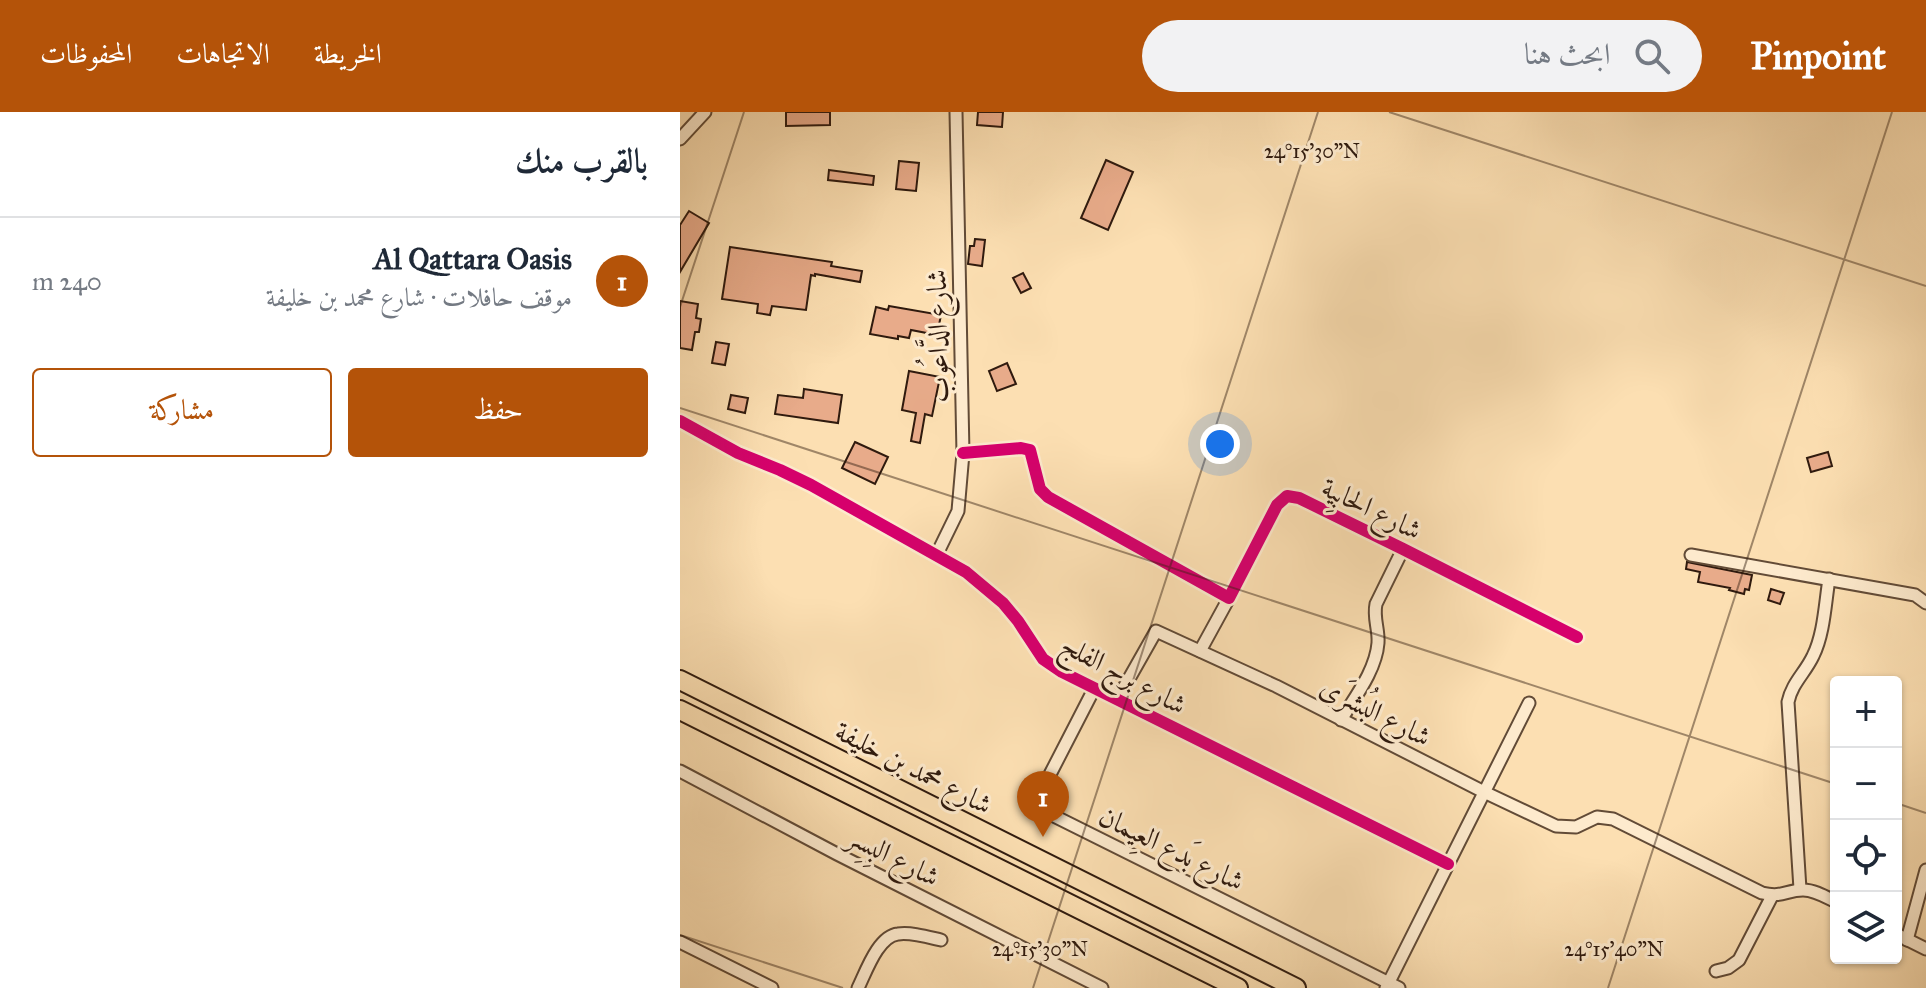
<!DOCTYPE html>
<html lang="ar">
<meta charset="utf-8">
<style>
:root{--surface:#fff;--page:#f2f2f3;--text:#1f2937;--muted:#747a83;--line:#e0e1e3;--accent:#b45309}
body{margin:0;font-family:"IM FELL Great Primer",Amiri,serif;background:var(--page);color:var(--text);direction:rtl}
.controls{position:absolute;right:24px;bottom:24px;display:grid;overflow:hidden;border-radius:8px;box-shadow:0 2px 6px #0004}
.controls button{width:72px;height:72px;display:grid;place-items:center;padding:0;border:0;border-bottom:2px solid var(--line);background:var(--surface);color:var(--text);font:40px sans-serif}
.you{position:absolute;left:540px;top:332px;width:28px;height:28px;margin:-20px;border:6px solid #fff;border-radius:50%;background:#1a73e8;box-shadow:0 0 0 12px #1a73e833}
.badge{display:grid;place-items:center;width:52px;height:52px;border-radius:50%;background:var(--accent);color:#fff;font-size:26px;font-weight:700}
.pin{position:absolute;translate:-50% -66px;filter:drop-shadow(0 2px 4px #0008)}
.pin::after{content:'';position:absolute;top:42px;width:28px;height:24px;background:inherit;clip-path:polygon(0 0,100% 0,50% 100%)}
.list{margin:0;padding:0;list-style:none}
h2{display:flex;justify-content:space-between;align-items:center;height:104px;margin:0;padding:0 32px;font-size:34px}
h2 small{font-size:26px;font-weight:400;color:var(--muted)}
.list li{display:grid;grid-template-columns:52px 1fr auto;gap:24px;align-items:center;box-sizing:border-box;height:128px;padding:0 32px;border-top:2px solid var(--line)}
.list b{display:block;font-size:30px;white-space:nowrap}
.list p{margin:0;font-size:26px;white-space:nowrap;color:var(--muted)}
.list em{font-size:26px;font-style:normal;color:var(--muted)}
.actions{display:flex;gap:16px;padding:24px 32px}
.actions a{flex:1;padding:18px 0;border:2px solid var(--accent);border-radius:8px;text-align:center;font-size:28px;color:var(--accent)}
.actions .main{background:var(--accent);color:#fff}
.icon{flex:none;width:44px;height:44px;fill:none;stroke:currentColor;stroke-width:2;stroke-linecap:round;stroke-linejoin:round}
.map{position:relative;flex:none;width:1246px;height:876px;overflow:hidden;direction:ltr}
header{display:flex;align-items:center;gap:48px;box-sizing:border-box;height:112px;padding:0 40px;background:var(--accent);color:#fff}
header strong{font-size:38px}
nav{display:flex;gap:44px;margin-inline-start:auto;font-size:28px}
.search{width:560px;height:72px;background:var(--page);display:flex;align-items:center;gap:20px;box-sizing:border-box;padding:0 28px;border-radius:44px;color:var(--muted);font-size:30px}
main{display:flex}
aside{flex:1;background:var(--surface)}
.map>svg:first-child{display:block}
.building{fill:#e8ab8a;stroke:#2f1a0e;stroke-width:2}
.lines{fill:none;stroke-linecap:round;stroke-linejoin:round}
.minor-casing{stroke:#624b37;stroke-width:15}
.trunk-casing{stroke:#2f1a0e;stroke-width:22}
.minor{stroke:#fdeacd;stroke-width:11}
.trunk{stroke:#fcdfb2;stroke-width:18}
.cycleway-casing{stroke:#fdeacd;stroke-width:17}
.cycleway{stroke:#d6006c;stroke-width:12}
.ticks{fill:none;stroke:#2f1a0e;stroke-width:2;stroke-opacity:0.45}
.labels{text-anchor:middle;stroke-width:6;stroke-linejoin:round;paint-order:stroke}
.street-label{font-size:28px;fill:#2f1a0e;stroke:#fdeacd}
.ticks-label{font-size:20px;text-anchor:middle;fill:#2f1a0e;stroke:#fdeacd;stroke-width:6;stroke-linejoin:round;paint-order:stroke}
</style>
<header>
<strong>Pinpoint</strong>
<div class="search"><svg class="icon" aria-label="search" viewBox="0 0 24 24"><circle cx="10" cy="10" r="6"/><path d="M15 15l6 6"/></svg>ابحث هنا</div>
<nav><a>الخريطة</a><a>الاتجاهات</a><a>المحفوظات</a></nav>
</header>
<main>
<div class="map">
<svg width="1246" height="876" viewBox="0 0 1246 876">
<rect width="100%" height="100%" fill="#fcdfb2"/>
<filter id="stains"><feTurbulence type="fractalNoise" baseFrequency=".0025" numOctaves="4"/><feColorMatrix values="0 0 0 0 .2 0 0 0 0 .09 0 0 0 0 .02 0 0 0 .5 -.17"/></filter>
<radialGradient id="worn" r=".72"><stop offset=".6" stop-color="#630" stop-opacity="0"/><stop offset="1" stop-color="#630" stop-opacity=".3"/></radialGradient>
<g class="building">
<polygon points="106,0 150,0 150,13 106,14"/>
<polygon points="298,0 323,0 322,15 297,13"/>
<polygon points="426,48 453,60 428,118 401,106"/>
<polygon points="219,49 239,51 236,79 216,77"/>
<polygon points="149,58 194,64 193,73 148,68"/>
<polygon points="9,99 29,111 0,160 0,113"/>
<polygon points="295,127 305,128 302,154 288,152 290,134 294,134"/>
<polygon points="50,135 152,150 151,154 182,159 180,170 135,162 135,164 131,163 126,198 92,194 90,203 77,201 78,192 42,187"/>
<polygon points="343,161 351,176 341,181 333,166"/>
<polygon points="0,189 18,192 16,206 21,207 19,220 15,220 12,238 0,236"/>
<polygon points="209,194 261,203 257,223 231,218 229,226 218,224 218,227 190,222 196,195 208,198"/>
<polygon points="36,230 49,232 45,253 32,251"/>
<polygon points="327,251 336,272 317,279 309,259"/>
<polygon points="229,259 260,265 252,304 245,302 240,331 231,329 236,301 222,298"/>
<polygon points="124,277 162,283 158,311 95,302 98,283 123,286"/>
<polygon points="51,283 68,286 65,301 48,297"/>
<polygon points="175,330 208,345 195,372 162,356"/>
<polygon points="1148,340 1152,354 1131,360 1127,346"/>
<polygon points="1007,450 1072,463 1069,478 1065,477 1064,482 1049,478 1050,476 1018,470 1020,460 1006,457"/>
<polygon points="1091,477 1104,481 1100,492 1088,488"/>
</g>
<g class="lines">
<defs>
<g id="minor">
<polyline points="0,27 25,0"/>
<polyline points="0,309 58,341 100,358 131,373 286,460 323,491 338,509 363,547 382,560 768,752"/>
<polyline points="283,341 341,336 350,338 360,377 368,385 549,486 597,393 607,384 619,386 723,437 897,525"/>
<polyline points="257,442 278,399 283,341 276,0"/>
<polyline points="1011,443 1235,483 1246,491"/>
<polyline points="520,539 549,486"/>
<path d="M414 577 363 676C360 686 361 692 368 701L719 876"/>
<path d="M437 588 476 519 596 574 804 680 876 714 896 715 917 705 933 707 1082 781C1103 786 1106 778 1123 778 1135 778 1146 785 1156 790"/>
<path d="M661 608C675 585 696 558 698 531 699 517 693 506 696 492L723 437"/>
<polyline points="0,659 157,742 422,876"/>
<path d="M1120 777 1108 590C1112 571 1125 561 1133 544 1144 522 1145 492 1149 467"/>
<polyline points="1216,822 1246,837"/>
<polyline points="1227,828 1246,758"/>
<polyline points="0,830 92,876"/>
<polyline points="1036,859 1048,856 1059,848 1092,784"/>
<path d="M178 876C186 860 198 824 218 822 231 820 248 825 261 828"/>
<polyline points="706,876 849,591"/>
</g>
<g id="trunk">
<polyline points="0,568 616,876"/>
<polyline points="0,598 558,876"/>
</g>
</defs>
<use href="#minor" class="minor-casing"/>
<use href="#trunk" class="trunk-casing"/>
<use href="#minor" class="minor"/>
<use href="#trunk" class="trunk"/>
<defs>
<g id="cycleway">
<polyline points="0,309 58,341 100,358 131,373 286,460 323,491 338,509 363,547 382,560 768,752"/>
<polyline points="283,341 341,336 350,338 360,377 368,385 549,486 597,393 607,384 619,386 723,437 897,525"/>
</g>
</defs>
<use href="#cycleway" class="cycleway-casing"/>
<use href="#cycleway" class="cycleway"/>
</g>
<path class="ticks" d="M709 0 1246 174M0 195 64 0M0 296 1156 672M1216 691 1246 701M0 823 163 876M353 876 638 0M928 876 1212 0"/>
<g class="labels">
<g class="street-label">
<text transform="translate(257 224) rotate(-91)" y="10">شارع الدَّاعُوب</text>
<text transform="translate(692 396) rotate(26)" y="10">شارع الحابِية</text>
<text transform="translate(444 562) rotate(28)" y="10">شارع برج الفلج</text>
<text transform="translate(696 599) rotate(27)" y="10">شارع البُشرَى</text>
<text transform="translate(234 655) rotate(27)" y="10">شارع محمد بن خليفة</text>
<text transform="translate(492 736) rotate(26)" y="10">شارع بَدع العِيمان</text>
<text transform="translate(214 744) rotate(27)" y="10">شارع البِسِر</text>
</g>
</g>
<g class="ticks-label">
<text x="632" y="46">24°15'30"N</text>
<text x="360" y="844">24°15'30"N</text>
<text x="934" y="844">24°15'40"N</text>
</g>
<rect width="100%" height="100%" filter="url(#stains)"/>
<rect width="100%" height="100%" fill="url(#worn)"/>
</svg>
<div class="controls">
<button>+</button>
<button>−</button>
<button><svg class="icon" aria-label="locate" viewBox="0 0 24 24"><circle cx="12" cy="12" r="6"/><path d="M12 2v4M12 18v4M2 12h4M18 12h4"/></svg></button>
<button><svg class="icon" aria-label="layers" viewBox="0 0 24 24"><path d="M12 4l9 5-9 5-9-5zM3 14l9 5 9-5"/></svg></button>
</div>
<div class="you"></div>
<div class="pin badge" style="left:363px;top:725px">1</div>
</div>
<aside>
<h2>بالقرب منك<small></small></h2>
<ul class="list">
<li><span class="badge">1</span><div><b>Al Qattara Oasis</b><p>موقف حافلات · شارع محمد بن خليفة</p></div><em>240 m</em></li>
</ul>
<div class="actions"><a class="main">حفظ</a><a>مشاركة</a></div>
</aside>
</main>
